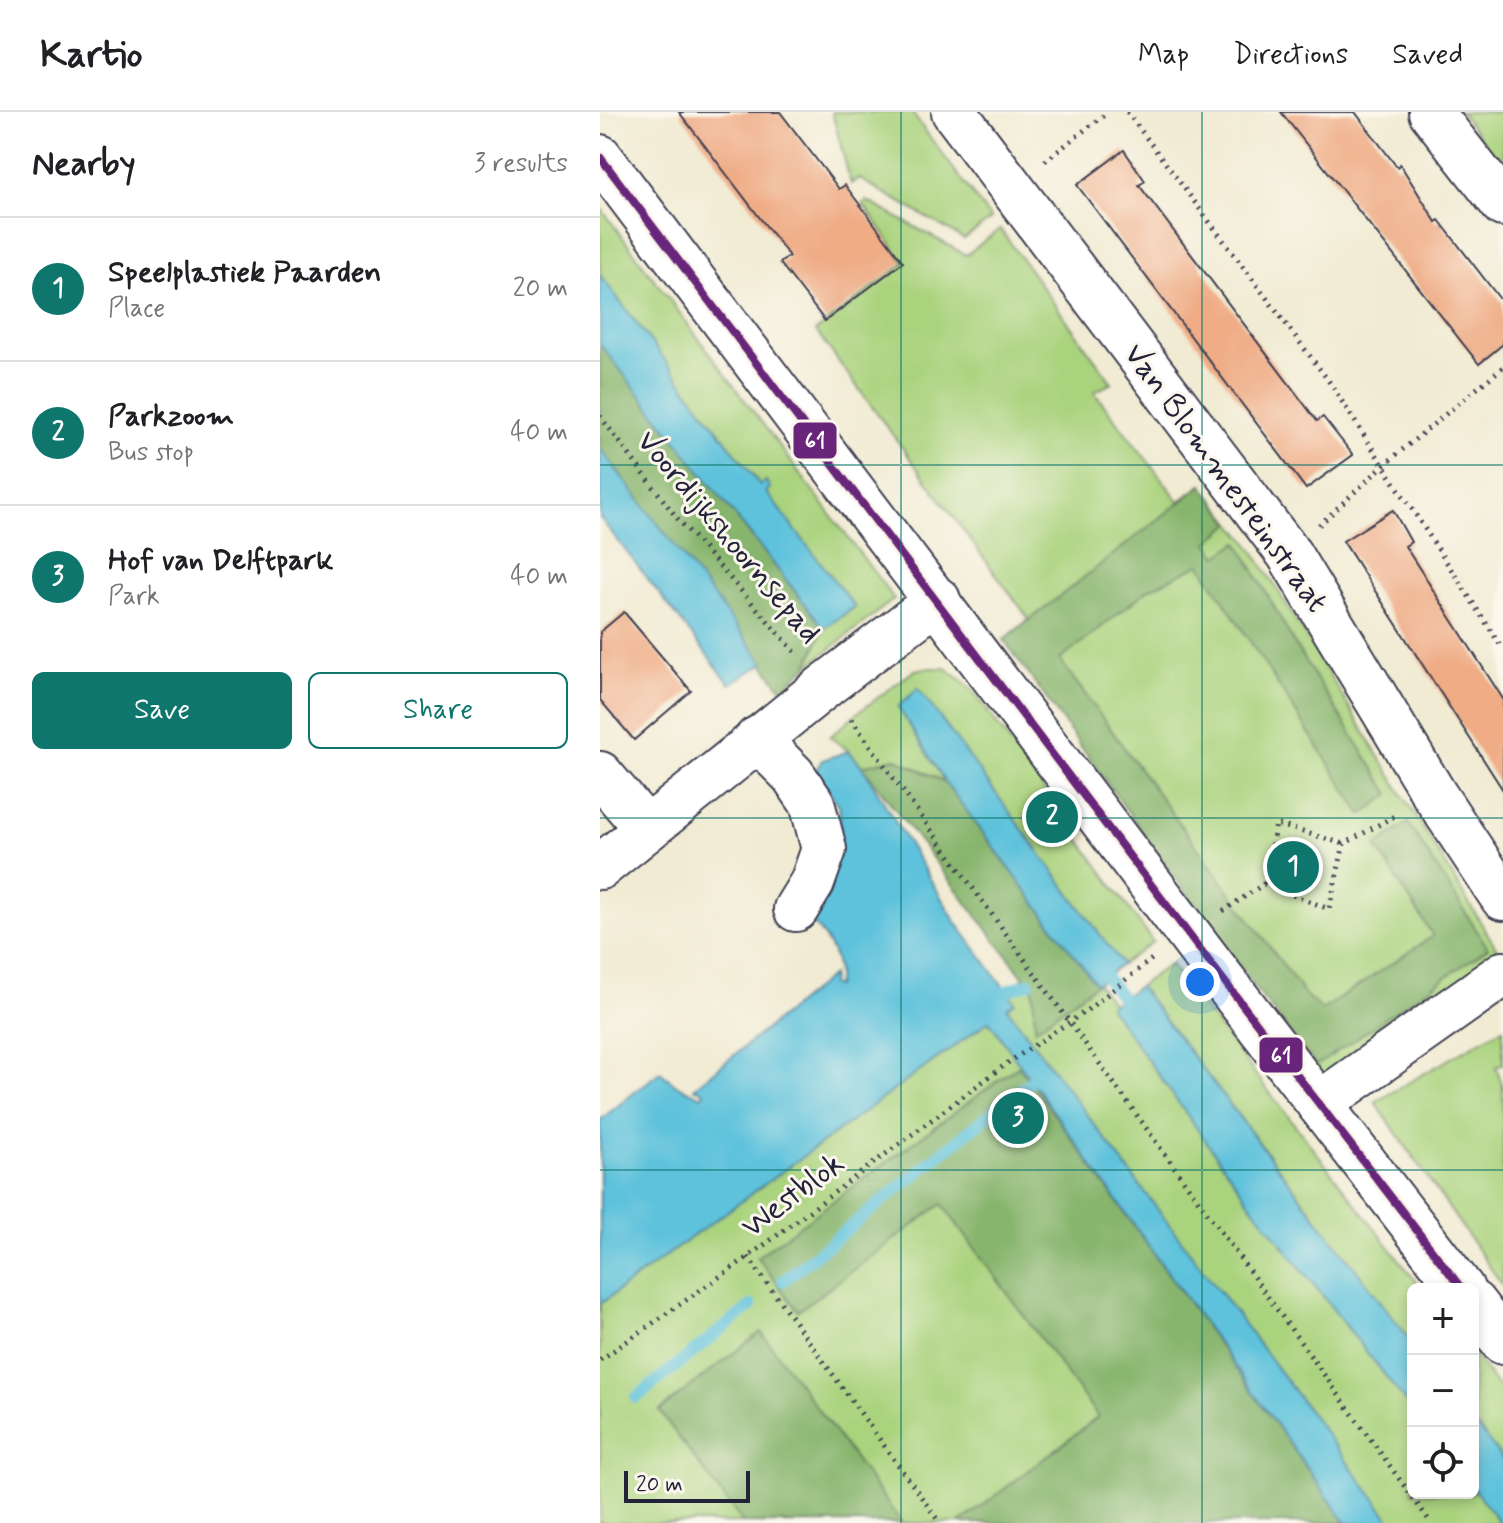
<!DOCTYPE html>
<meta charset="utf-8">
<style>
:root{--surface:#fff;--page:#f2f2f2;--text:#202124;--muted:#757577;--line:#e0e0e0;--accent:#0f766e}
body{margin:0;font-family:Mynerve,sans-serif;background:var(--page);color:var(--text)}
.controls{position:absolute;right:24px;bottom:24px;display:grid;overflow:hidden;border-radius:12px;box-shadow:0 4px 12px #0003}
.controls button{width:72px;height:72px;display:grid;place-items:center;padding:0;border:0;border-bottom:2px solid var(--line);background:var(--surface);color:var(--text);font:40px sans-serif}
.scale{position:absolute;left:24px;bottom:20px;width:126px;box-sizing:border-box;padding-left:8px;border:4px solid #22223b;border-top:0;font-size:22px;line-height:28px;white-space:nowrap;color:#22223b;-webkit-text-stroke:6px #fbf7ec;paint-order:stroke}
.you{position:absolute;left:600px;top:870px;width:28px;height:28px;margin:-20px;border:6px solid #fff;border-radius:50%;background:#1a73e8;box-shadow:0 0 0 12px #1a73e833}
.badge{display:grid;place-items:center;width:52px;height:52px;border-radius:50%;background:var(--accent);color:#fff;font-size:26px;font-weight:700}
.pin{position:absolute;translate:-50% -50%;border:4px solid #fff;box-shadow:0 2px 8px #0006}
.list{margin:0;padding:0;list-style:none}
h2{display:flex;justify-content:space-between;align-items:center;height:104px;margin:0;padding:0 32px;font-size:34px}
h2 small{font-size:26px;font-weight:400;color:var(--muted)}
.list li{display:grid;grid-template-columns:52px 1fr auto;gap:24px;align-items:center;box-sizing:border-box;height:144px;padding:0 32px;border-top:2px solid var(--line)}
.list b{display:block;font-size:30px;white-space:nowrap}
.list p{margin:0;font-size:26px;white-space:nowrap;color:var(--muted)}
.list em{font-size:26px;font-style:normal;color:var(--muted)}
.actions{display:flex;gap:16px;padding:24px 32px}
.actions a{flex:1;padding:18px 0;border:2px solid var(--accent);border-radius:12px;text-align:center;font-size:28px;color:var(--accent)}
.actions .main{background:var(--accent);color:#fff}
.icon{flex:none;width:44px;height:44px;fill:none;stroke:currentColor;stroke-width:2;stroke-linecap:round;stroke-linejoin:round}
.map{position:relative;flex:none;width:903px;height:1411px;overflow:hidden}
header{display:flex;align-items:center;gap:48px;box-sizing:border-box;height:112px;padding:0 40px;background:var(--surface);border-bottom:2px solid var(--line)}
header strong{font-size:38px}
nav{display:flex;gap:44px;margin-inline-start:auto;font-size:28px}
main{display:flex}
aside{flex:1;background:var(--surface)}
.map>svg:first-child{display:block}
.green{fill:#aad37e;stroke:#667a5c;stroke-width:2}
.forest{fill:#87b56d;stroke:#546c54;stroke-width:2}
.water{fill:#5ec2dc;stroke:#40728c;stroke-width:2}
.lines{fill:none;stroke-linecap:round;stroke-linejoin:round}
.stream{stroke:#5ec2dc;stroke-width:12}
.building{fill:#efac85}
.minor-casing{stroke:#414052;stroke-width:48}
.path{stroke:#414052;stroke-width:5;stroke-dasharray:2 6;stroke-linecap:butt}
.minor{stroke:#fff;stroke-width:44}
.bus-1-casing{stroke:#fbf7ec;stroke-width:14}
.bus-1{stroke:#68257a;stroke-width:8}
.grid{fill:none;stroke:#0f766e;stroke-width:2;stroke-opacity:0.55}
.labels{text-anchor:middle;stroke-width:6;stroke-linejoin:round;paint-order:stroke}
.street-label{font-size:32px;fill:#22223b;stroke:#fbf7ec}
.line-badge{stroke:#fbf7ec;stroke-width:3}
.badge-label{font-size:22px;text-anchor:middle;font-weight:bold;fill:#fff}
</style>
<header>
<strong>Kartio</strong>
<nav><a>Map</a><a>Directions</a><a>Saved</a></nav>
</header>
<main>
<aside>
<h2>Nearby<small>3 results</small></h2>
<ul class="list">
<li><span class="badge">1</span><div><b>Speelplastiek Paarden</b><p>Place</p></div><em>20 m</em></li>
<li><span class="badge">2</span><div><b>Parkzoom</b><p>Bus stop</p></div><em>40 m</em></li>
<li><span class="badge">3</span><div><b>Hof van Delftpark</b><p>Park</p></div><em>40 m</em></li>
</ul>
<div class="actions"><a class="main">Save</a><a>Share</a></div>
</aside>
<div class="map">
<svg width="903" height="1411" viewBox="0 0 903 1411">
<rect width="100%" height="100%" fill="#fbf7ec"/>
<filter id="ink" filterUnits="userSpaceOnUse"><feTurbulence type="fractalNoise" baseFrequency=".0125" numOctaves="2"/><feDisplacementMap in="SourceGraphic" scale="16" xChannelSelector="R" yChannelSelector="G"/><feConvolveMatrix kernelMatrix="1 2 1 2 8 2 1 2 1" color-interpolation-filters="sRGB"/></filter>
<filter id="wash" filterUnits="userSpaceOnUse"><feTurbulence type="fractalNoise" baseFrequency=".006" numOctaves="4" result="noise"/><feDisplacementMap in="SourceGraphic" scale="32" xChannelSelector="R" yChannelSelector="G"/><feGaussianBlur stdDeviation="1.8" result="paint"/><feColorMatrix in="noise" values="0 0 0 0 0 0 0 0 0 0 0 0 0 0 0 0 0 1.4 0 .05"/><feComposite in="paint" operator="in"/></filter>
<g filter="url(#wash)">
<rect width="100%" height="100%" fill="#f1ebd3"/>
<g class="green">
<polygon points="232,0 311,0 391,107 364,127 258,66 251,72"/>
<polygon points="860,0 903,0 903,54"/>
<polygon points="267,89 366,143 400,117 512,271 494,280 579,389 602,373 652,436 903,847 729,973 404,528 429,507 216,219 305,151 263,92"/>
<polygon points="0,95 294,487 207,555 224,516 254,496 165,379 165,370 160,373 0,163"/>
<polygon points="325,556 346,556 371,576 553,830 522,852 484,803 299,595 345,670 295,646 262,654 249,639 230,625 252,605 315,558"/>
<polygon points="468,833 813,1282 813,1381 873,1381 873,1360 903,1411 0,1411 0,1179"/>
<polygon points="570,852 822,1177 813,1177 813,1232 539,874"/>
<polygon points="903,916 903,952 896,955 903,974 903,1174 775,990"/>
<polygon points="873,1242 903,1281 903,1348 873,1309"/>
</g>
<g class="forest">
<polygon points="0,232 224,516 207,555 182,577 0,336"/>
<polygon points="602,373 631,411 608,431 618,444 638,430 697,536 790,682 762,703 600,452 549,477 460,548 705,883 722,898 833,824 776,734 808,711 888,836 716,954 655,876 404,528"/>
<polygon points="295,646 345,670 496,872 435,917 433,877 262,654"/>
<polygon points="418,954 440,982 746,1411 360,1411 498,1305 342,1092 198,1199 157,1145"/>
<polygon points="161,1220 302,1411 143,1411 59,1299"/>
</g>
<g class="water">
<polygon points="0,163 160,373 166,369 170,376 166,380 255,495 224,516 0,232"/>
<polygon points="0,336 164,551 130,572 0,406"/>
<polygon points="318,576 522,852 496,872 345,670 298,595"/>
<path d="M249 639 262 654 356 810 415 890 407 896 793 1411H746L389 909 0 1192V1008L60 960 78 974 102 985 104 980 94 976 232 863 231 873 236 875C242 847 227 827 210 807L241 716 239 693 214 661 222 648Z"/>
<polygon points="539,874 813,1232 813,1299 656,1099 509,894"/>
<polygon points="873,1309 903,1348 903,1411 900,1411 873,1376"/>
</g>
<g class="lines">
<g class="stream">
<polyline points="497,854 532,899"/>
<polyline points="392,884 429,871"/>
<polyline points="183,1169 440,962"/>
<polyline points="36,1286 151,1194"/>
</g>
</g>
<g id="blocks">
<g class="building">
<polygon points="79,0 180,0 239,77 245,73 303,150 225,209 180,151 189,144"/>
<polygon points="681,0 755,0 797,55 800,52 836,110 839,108 903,191 903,232 879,252"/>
<polygon points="524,38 545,69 539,73 717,309 723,305 753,343 706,377 477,73"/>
<polygon points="793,398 811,430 805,434 903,587 903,678 743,429"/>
<polygon points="24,500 91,579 34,628 0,588 0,520"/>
</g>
</g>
</g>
<g filter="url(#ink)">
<use href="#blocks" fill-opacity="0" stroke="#414052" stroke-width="2"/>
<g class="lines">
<defs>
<g id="minor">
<polyline points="354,0 689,442 834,682 903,786"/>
<polyline points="831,0 903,92"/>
<polyline points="0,45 621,865 862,1177"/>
<polyline points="157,627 193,663 212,691 224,737 212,771 196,797"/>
<polyline points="0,662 47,717"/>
<polyline points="0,755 226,573 338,488"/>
<polyline points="719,992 903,862"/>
<polyline points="873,1191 903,1230"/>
</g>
</defs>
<use href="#minor" class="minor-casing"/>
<g class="path">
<polyline points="527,0 728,268 903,537"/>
<polyline points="445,49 508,0"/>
<polyline points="0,304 77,406 196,541"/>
<polyline points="719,413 784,353 903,255"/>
<polyline points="251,607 831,1411"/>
<polyline points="664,772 676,712 744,732"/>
<polyline points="623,799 664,772 729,797 744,732 798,702"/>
<polyline points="148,1145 340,1411"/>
<polyline points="0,1248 148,1145 409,950 486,899 552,847"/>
</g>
<use href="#minor" class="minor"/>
<defs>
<polyline id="bus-1" points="0,45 621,865 862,1177"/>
</defs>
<use href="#bus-1" class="bus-1-casing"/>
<use href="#bus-1" class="bus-1"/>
</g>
</g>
<path class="grid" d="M301 0V1411M602 0V1411M0 353H903M0 706H903M0 1058H903"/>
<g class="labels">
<g class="street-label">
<text transform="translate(627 365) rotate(54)" y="11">Van Blommesteinstraat</text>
<text transform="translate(130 424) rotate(50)" y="11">Voordijkshoornsepad</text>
<text transform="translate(192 1082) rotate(-37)" y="11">Westblok</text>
</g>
</g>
<g class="line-badge">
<rect x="192" y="309" width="46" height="39" rx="8" fill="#68257a"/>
<rect x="658" y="924" width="46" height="38" rx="8" fill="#68257a"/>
</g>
<g class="badge-label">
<text x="215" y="336">61</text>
<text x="681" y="951">61</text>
</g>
</svg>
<div class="controls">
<button>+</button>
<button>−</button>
<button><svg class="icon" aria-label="locate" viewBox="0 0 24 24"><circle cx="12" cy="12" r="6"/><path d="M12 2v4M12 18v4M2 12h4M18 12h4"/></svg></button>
</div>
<div class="scale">20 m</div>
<div class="you"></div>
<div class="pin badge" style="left:693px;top:755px">1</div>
<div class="pin badge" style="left:452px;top:705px">2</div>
<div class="pin badge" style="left:418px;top:1006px">3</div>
</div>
</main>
